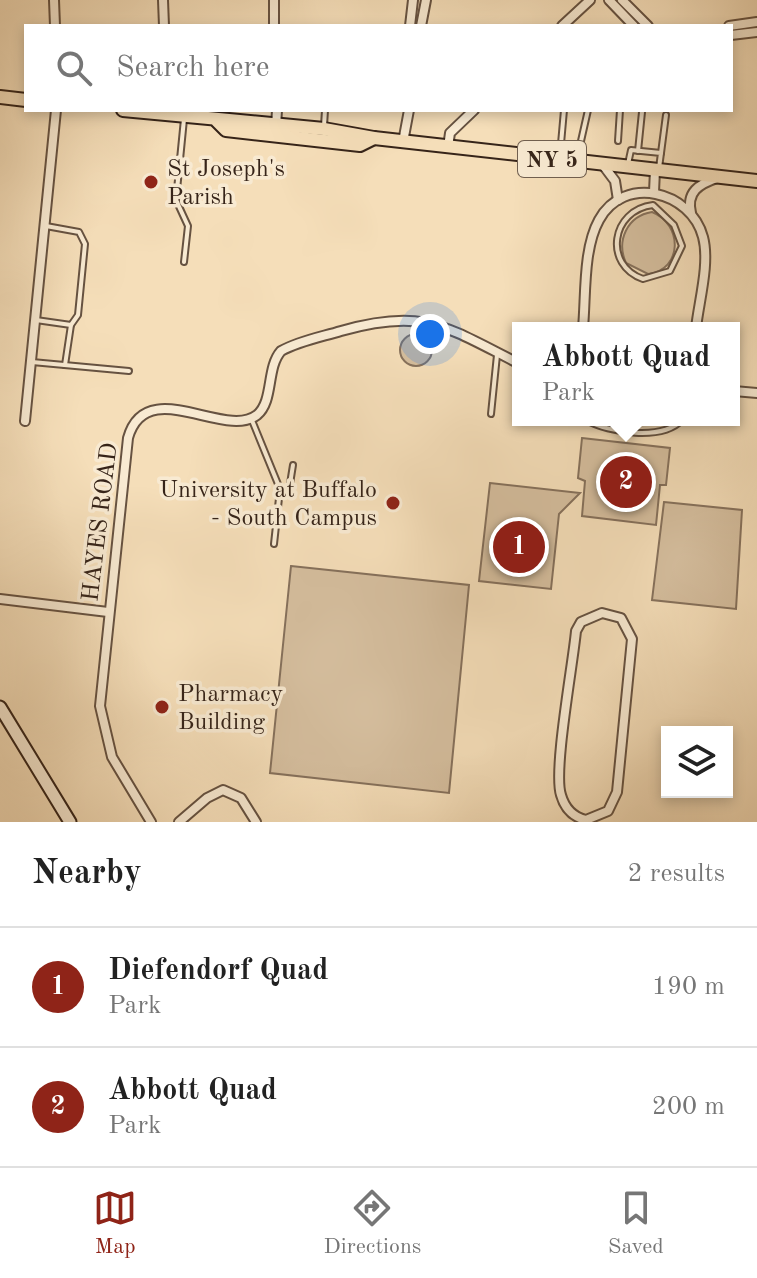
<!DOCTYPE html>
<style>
:root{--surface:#fff;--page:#f2f2f2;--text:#222;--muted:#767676;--line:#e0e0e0;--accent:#8f2418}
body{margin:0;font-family:"Old Standard TT",serif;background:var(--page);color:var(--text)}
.controls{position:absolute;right:24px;bottom:24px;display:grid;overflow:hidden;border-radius:0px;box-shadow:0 4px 12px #0003}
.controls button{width:72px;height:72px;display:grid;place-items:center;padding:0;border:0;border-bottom:2px solid var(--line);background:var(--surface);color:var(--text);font:40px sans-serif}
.you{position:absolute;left:430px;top:334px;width:28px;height:28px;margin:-20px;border:6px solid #fff;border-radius:50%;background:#1a73e8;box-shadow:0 0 0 12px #1a73e833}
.badge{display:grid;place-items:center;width:52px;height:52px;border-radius:50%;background:var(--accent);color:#fff;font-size:26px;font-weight:700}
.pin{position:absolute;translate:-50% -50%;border:4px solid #fff;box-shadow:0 2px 8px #0006}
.popup{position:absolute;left:512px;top:322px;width:228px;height:104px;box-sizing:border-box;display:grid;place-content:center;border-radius:0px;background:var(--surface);filter:drop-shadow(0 2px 6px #0005);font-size:26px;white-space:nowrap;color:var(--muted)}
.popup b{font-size:30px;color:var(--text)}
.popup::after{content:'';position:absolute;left:50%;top:100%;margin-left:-16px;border:16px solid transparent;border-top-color:var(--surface)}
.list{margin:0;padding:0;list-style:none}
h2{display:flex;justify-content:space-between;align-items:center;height:104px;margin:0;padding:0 32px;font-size:34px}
h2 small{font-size:26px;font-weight:400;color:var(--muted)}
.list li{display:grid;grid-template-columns:52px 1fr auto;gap:24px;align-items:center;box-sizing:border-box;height:120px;padding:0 32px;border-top:2px solid var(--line)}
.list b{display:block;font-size:30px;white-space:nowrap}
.list p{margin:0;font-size:26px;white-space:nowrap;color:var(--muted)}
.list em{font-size:26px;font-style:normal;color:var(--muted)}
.icon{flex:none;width:44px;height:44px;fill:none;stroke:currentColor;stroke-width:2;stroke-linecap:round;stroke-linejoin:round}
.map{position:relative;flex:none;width:757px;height:822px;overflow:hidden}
.search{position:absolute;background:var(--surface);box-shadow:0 4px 12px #0003;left:24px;right:24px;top:24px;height:88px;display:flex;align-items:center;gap:20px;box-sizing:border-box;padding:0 28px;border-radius:0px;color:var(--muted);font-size:30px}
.sheet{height:344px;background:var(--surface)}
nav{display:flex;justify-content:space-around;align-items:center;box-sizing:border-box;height:112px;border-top:2px solid var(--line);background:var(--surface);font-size:22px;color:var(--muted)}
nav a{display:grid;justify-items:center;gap:4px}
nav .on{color:var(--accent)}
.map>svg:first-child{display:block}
.green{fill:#d5be9e;stroke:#86715c;stroke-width:2}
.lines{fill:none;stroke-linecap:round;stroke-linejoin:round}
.lane-casing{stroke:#665241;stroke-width:8}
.street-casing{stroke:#665241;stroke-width:12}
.secondary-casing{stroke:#362419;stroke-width:15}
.primary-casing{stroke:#362419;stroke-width:16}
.lane{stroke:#f8ead2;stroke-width:4}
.street{stroke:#f8ead2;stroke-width:8}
.secondary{stroke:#f8ead2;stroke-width:11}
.primary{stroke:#f5deb9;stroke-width:12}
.poi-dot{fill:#8f2418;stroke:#f8ead2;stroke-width:3}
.labels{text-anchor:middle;stroke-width:7;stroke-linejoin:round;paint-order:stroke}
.shield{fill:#f8ead2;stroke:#705f50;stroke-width:2}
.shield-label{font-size:22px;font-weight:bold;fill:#362419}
.poi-label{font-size:24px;fill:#362419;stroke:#f8ead2;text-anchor:start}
.street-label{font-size:24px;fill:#362419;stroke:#f8ead2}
</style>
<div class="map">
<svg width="757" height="822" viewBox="0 0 757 822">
<rect width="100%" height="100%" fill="#f5deb9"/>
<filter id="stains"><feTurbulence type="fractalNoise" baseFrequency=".0025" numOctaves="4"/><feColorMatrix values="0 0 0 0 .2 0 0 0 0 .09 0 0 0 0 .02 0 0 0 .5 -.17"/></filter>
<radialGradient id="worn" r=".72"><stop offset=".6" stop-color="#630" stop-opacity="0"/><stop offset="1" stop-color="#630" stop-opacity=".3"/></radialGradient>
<g class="green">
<path d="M652 212C683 224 683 270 648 274L626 263C616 241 627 216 652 212Z"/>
<circle cx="416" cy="350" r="16"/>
<polygon points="582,438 670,448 666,485 660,485 656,525 582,516 585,481 578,478"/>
<polygon points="490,483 580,493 559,514 551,589 479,581"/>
<polygon points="664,502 742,510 736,609 652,600"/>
<polygon points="291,566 469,585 449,793 270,773"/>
</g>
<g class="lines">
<defs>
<g id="lane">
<polyline points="324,126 325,110"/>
<polyline points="581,141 588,110"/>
<polyline points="618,141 620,110"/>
<polyline points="638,151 642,112"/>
<polyline points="661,153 666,115"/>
<polyline points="560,155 564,110"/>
<polyline points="628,164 631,150 661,153 659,168"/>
<path d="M653 205 674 225 682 246 670 271 643 279C603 265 611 210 653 205Z"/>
<polyline points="46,226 79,232 85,244 78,315 71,325 65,365"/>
<polyline points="184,262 188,226 176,200 184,119"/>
<polyline points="36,320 71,325"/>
<polyline points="32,362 129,371"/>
<polyline points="491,414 497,355"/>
<polyline points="251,418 280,489 274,544"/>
<path d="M586 420C609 433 662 441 682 420"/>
<polyline points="280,489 289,490 293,465"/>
</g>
<g id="street">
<polyline points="54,0 55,26"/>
<polyline points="163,0 164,26"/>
<polyline points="274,0 274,26"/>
<polyline points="609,0 634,26"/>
<polyline points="622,0 648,26"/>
<polyline points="410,26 413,0"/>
<polyline points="421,26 426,0"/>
<polyline points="562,26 590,0"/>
<polyline points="729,26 757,22"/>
<polyline points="731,35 757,32"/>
<polyline points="276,127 277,110"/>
<polyline points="403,142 409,110"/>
<polyline points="448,147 450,133 474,110"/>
<polyline points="603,165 615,181 618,200"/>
<polyline points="654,192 655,170"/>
<path d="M691 213C686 192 699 184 717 178"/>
<path d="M583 328C586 295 583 249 599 220 624 174 691 191 703 237 710 263 699 301 696 328"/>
<polyline points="734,391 757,393"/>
<polyline points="25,421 56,110"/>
<polyline points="0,599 108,612"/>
<path d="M602 613 621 618 632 639 617 792 608 811 586 820C573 817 565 809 561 795 553 771 573 664 576 631L581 622Z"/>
<path d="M151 822 112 757 100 706 128 438C146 374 225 440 257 415 274 401 266 368 281 351 299 341 321 337 341 331 424 307 446 327 518 363"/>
<polyline points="179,822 207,798 223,790 241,798 256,822"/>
</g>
<polyline id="secondary" points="0,707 70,822"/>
<g id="primary">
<polyline points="0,97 26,100"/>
<polyline points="123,110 324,129 374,138 757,181"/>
<polyline points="217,121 226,130 360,145 374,138"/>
</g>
</defs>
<use href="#lane" class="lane-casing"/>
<use href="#street" class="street-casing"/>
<use href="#secondary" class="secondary-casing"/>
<use href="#primary" class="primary-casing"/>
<use href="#lane" class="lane"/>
<use href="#street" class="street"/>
<use href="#secondary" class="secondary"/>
<use href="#primary" class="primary"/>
</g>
<g class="poi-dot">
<circle cx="151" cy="182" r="8"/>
<circle cx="393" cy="503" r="8"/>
<circle cx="162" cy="707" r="8"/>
</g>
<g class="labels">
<rect class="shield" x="518" y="141" width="68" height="36" rx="6"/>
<g class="shield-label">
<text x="552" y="167">NY 5</text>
</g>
<g class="poi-label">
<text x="167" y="176">St Joseph's<tspan x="167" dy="28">Parish</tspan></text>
<text x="377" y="497" text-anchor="end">University at Buffalo<tspan x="377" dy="28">- South Campus</tspan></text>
<text x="178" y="701">Pharmacy<tspan x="178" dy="28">Building</tspan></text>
</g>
<g class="street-label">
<text transform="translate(99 522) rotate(-83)" y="8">HAYES ROAD</text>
</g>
</g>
<rect width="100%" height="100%" filter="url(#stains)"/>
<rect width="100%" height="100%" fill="url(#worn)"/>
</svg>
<div class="controls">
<button><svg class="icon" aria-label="layers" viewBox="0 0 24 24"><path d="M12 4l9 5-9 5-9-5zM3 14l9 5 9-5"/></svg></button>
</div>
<div class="you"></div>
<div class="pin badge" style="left:519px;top:547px">1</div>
<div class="pin badge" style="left:626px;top:482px">2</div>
<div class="popup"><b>Abbott Quad</b>Park</div>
<div class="search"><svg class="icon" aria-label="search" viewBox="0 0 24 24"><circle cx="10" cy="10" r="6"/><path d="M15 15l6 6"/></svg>Search here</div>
</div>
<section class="sheet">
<h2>Nearby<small>2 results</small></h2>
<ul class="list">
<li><span class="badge">1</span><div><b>Diefendorf Quad</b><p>Park</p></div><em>190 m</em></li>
<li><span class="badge">2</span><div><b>Abbott Quad</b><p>Park</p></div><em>200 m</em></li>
</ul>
</section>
<nav>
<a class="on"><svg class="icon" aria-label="map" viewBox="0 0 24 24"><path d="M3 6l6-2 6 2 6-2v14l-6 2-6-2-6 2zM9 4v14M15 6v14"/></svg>Map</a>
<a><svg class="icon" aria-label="directions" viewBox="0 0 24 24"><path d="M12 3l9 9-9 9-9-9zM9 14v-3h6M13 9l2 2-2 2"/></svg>Directions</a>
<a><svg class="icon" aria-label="saved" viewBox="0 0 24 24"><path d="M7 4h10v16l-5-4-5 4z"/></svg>Saved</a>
</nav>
